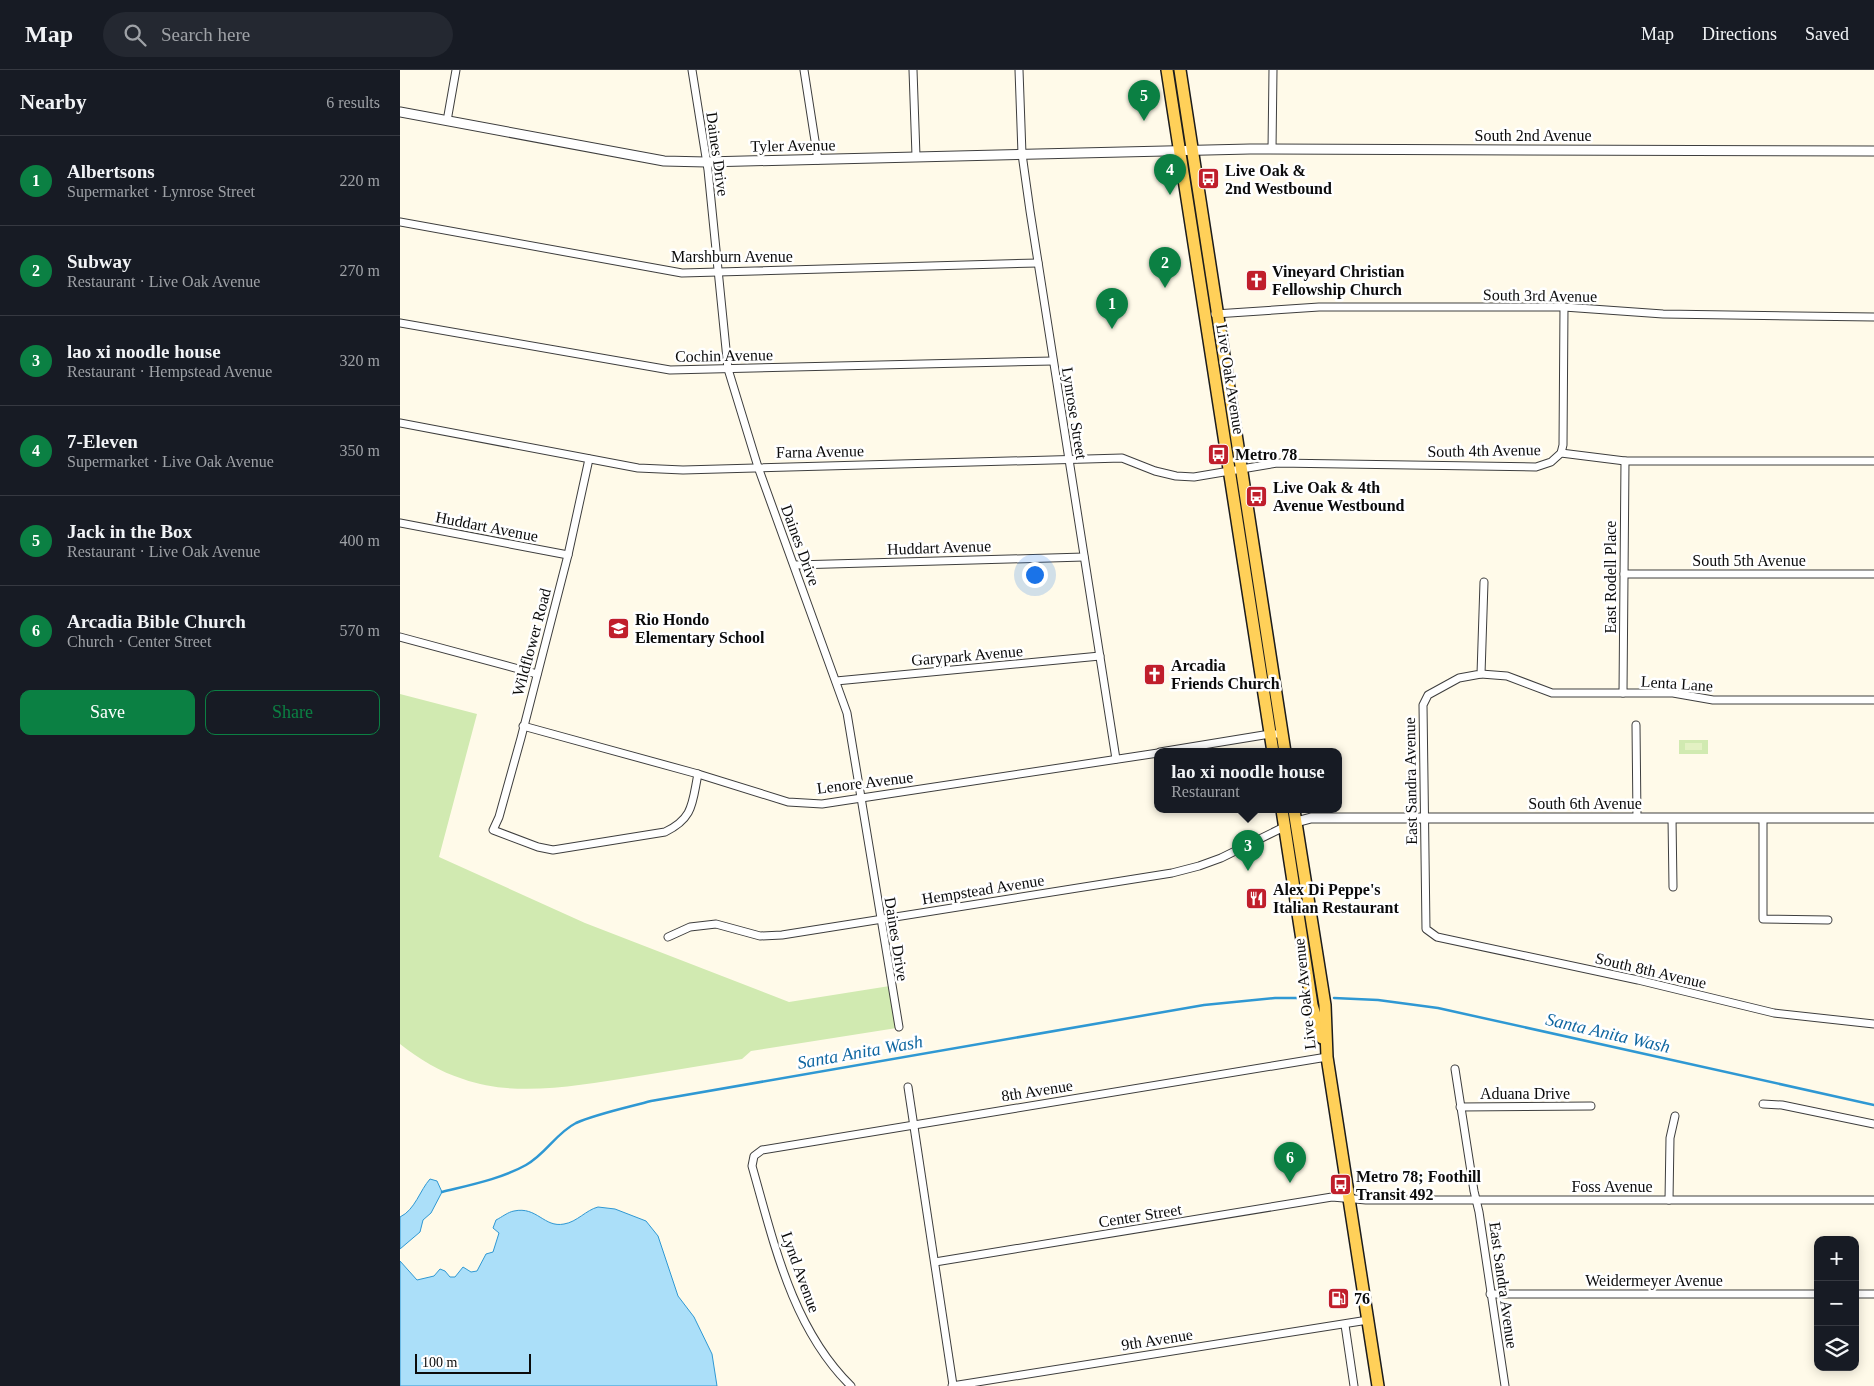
<!DOCTYPE html>
<meta charset="utf-8">
<style>
:root{--surface:#171b24;--page:#242831;--text:#f1f3f6;--muted:#9ea1a6;--line:#363941;--accent:#0b8043}
body{margin:0;font-family:Georgia,serif;background:var(--page);color:var(--text)}
.controls{position:absolute;right:15px;bottom:15px;display:grid;overflow:hidden;border-radius:10px;box-shadow:0 2px 12px #0003}
.controls button{width:45px;height:45px;display:grid;place-items:center;padding:0;border:0;border-bottom:1px solid var(--line);background:var(--surface);color:var(--text);font:25px sans-serif}
.scale{position:absolute;left:15px;bottom:12px;width:116px;box-sizing:border-box;padding-left:5px;border:2px solid #0b0b0b;border-top:0;font-size:14px;line-height:18px;white-space:nowrap;color:#0b0b0b;-webkit-text-stroke:4px #fff;paint-order:stroke}
.you{position:absolute;left:634px;top:504px;width:18px;height:18px;margin:-12px;border:4px solid #fff;border-radius:50%;background:#1a73e8;box-shadow:0 0 0 8px #1a73e833}
.badge{display:grid;place-items:center;width:32px;height:32px;border-radius:50%;background:var(--accent);color:#fff;font-size:16px;font-weight:700}
.pin{position:absolute;translate:-50% -41px;filter:drop-shadow(0 1px 2px #0008)}
.pin::after{content:'';position:absolute;top:26px;width:18px;height:15px;background:inherit;clip-path:polygon(0 0,100% 0,50% 100%)}
.popup{position:absolute;left:754px;top:678px;width:188px;height:65px;box-sizing:border-box;display:grid;place-content:center;border-radius:10px;background:var(--surface);filter:drop-shadow(0 1px 4px #0005);font-size:16px;white-space:nowrap;color:var(--muted)}
.popup b{font-size:19px;color:var(--text)}
.popup::after{content:'';position:absolute;left:50%;top:100%;margin-left:-10px;border:10px solid transparent;border-top-color:var(--surface)}
.list{margin:0;padding:0;list-style:none}
h2{display:flex;justify-content:space-between;align-items:center;height:65px;margin:0;padding:0 20px;font-size:21px}
h2 small{font-size:16px;font-weight:400;color:var(--muted)}
.list li{display:grid;grid-template-columns:32px 1fr auto;gap:15px;align-items:center;box-sizing:border-box;height:90px;padding:0 20px;border-top:1px solid var(--line)}
.list b{display:block;font-size:19px;white-space:nowrap}
.list p{margin:0;font-size:16px;white-space:nowrap;color:var(--muted)}
.list em{font-size:16px;font-style:normal;color:var(--muted)}
.actions{display:flex;gap:10px;padding:15px 20px}
.actions a{flex:1;padding:11px 0;border:1px solid var(--accent);border-radius:10px;text-align:center;font-size:18px;color:var(--accent)}
.actions .main{background:var(--accent);color:#fff}
.icon{flex:none;width:28px;height:28px;fill:none;stroke:currentColor;stroke-width:2;stroke-linecap:round;stroke-linejoin:round}
.map{position:relative;flex:none;width:1474px;height:1316px;overflow:hidden}
header{display:flex;align-items:center;gap:30px;box-sizing:border-box;height:70px;padding:0 25px;background:var(--surface);border-bottom:1px solid var(--line)}
header strong{font-size:24px}
nav{display:flex;gap:28px;margin-inline-start:auto;font-size:18px}
.search{width:350px;height:45px;background:var(--page);display:flex;align-items:center;gap:12px;box-sizing:border-box;padding:0 18px;border-radius:28px;color:var(--muted);font-size:19px}
main{display:flex}
aside{flex:1;background:var(--surface)}
.map>svg:first-child{display:block}
.green{fill:#d1eab1}
.pitch{fill:#e3f1c3}
.water{fill:#abdff9;stroke:#2f98d3}
.lines{fill:none;stroke-linecap:round;stroke-linejoin:round}
.stream{stroke:#2f98d3;stroke-width:2.5}
.minor-casing{stroke:#3e3e3e;stroke-width:9}
.tertiary-casing{stroke:#3e3e3e;stroke-width:11}
.primary-casing{stroke:#1c1c1c;stroke-width:14}
.minor{stroke:#fff;stroke-width:7}
.tertiary{stroke:#fff;stroke-width:9}
.primary{stroke:#ffd059;stroke-width:11}
.labels{text-anchor:middle;stroke-width:5;stroke-linejoin:round;paint-order:stroke}
.street-label{font-size:16px;fill:#0b0b0b;stroke:#fff}
.poi-label{font-size:16px;font-weight:bold;fill:#0b0b0b;stroke:#fff;text-anchor:start}
.water-label{font-size:18px;font-style:italic;fill:#1067a1;stroke:#fff}
</style>
<header>
<strong>Map</strong>
<div class="search"><svg class="icon" aria-label="search" viewBox="0 0 24 24"><circle cx="10" cy="10" r="6"/><path d="M15 15l6 6"/></svg>Search here</div>
<nav><a>Map</a><a>Directions</a><a>Saved</a></nav>
</header>
<main>
<aside>
<h2>Nearby<small>6 results</small></h2>
<ul class="list">
<li><span class="badge">1</span><div><b>Albertsons</b><p>Supermarket · Lynrose Street</p></div><em>220 m</em></li>
<li><span class="badge">2</span><div><b>Subway</b><p>Restaurant · Live Oak Avenue</p></div><em>270 m</em></li>
<li><span class="badge">3</span><div><b>lao xi noodle house</b><p>Restaurant · Hempstead Avenue</p></div><em>320 m</em></li>
<li><span class="badge">4</span><div><b>7-Eleven</b><p>Supermarket · Live Oak Avenue</p></div><em>350 m</em></li>
<li><span class="badge">5</span><div><b>Jack in the Box</b><p>Restaurant · Live Oak Avenue</p></div><em>400 m</em></li>
<li><span class="badge">6</span><div><b>Arcadia Bible Church</b><p>Church · Center Street</p></div><em>570 m</em></li>
</ul>
<div class="actions"><a class="main">Save</a><a>Share</a></div>
</aside>
<div class="map">
<svg width="1474" height="1316" viewBox="0 0 1474 1316">
<rect width="100%" height="100%" fill="#fffae9"/>
<g class="green">
<path d="M0 624 77 644 39 787 185 853 389 932 496 915 503 957 351 981 342 989C306 995 269 1001 233 1007 179 1015 116 1028 63 1009 40 1002 19 989 0 974Z"/>
<rect x="1279" y="670" width="29" height="14"/>
</g>
<rect class="pitch" x="1285" y="673" width="17" height="7"/>
<g class="water">
<path d="M30 1109 37 1111 42 1122 31 1143 23 1150 20 1162 0 1179V1147C15 1140 20 1120 30 1109Z"/>
<path d="M198 1137 215 1139 246 1151 258 1166 278 1226 294 1247 312 1284 317 1316H0V1191L17 1210 34 1206 40 1199 45 1201 50 1207H55L63 1197 71 1202 77 1201 86 1184 93 1182 99 1163 93 1158 96 1150C102 1147 108 1142 114 1141 137 1136 144 1158 164 1154 177 1152 186 1140 198 1137Z"/>
</g>
<g class="lines">
<g class="stream">
<polyline points="934,928 978,930 1038,938 1474,1035"/>
<path d="M42 1122C70 1115 101 1109 126 1095 146 1084 156 1063 176 1053 196 1044 229 1037 251 1031L804 935 875 928H903"/>
</g>
<defs>
<g id="minor">
<polyline points="292,0 308,100 328,299 358,397 447,643 499,957"/>
<polyline points="404,0 418,90"/>
<polyline points="513,0 516,86"/>
<polyline points="619,0 622,84 630,141 716,689"/>
<polyline points="47,51 56,0"/>
<polyline points="872,79 873,0"/>
<polyline points="0,152 282,203 638,193"/>
<polyline points="815,244 919,237 1164,237 1263,244 1474,247"/>
<polyline points="0,253 270,300 653,291"/>
<polyline points="0,353 238,398 283,400 722,388 755,401 776,406 794,407 877,393 1136,397 1151,392 1161,383 1225,391 1474,391"/>
<polyline points="1161,383 1163,375 1164,237"/>
<path d="M189 389 168 485 121 668 99 747 93 760 138 777 153 780 265 762C294 748 292 733 298 704"/>
<polyline points="0,453 168,485"/>
<polyline points="395,495 684,487"/>
<polyline points="1224,504 1474,504"/>
<polyline points="1084,512 1081,604 1059,608 1028,625 1023,635 1026,859 1037,867 1238,910 1374,943 1474,954"/>
<polyline points="0,567 137,604"/>
<polyline points="1081,604 1107,606 1152,623 1273,623 1313,630 1474,630"/>
<polyline points="436,611 700,586"/>
<polyline points="1223,623 1225,391"/>
<polyline points="1236,655 1237,748"/>
<polyline points="123,656 298,704 388,732 422,734 758,683"/>
<polyline points="760,682 870,664 882,664"/>
<polyline points="1272,748 1273,817"/>
<polyline points="1363,748 1363,849 1428,850"/>
<polyline points="268,867 290,857 316,854 360,866 382,865 772,803 799,796 821,788 886,756"/>
<polyline points="1055,999 1074,1121 1079,1142 1105,1316"/>
<polyline points="508,1017 553,1315"/>
<polyline points="1363,1034 1382,1035 1474,1054"/>
<polyline points="1060,1037 1191,1036"/>
<polyline points="1269,1130 1270,1068 1275,1046"/>
<polyline points="535,1192 932,1127 966,1130 1474,1130"/>
<polyline points="1090,1224 1418,1224"/>
<polyline points="1455,1224 1474,1224"/>
<polyline points="945,1255 954,1316"/>
<path d="M451 1316C392 1258 374 1173 352 1096L354 1086 362 1080 927 987"/>
<polyline points="552,1316 968,1250"/>
</g>
<g id="tertiary">
<polyline points="0,42 264,91 306,92 850,79 1474,81"/>
<polyline points="896,752 911,748 1474,748"/>
</g>
<g id="primary">
<polyline points="767,0 873,682"/>
<polyline points="780,0 885,682"/>
<polyline points="882,740 912,935 922,968"/>
<polyline points="894,740 925,935 927,987 978,1316"/>
</g>
</defs>
<use href="#minor" class="minor-casing"/>
<use href="#tertiary" class="tertiary-casing"/>
<use href="#primary" class="primary-casing"/>
<use href="#minor" class="minor"/>
<use href="#tertiary" class="tertiary"/>
<use href="#primary" class="primary"/>
</g>
<defs>
<symbol id="bus-square" viewBox="-11 -11 22 22"><rect x="-9" y="-9" width="18" height="18" rx="4" fill="#c01e2b" stroke="#fff"/><path d="M-5-6H5V4H4V6H2V4H-2V6H-4V4H-5ZM-3.5-4V0h7V-4ZM-3.5 1.2v1.5H-2V1.2ZM2 1.2v1.5H3.5V1.2Z" fill="#fff"/></symbol>
<symbol id="church-square" viewBox="-11 -11 22 22"><rect x="-9" y="-9" width="18" height="18" rx="4" fill="#c01e2b" stroke="#fff"/><path d="M-1.2-6h2.4v3.5h3.3v2.4h-3.3V6h-2.4V-.1h-3.3v-2.4h3.3Z" fill="#fff"/></symbol>
<symbol id="school-square" viewBox="-11 -11 22 22"><rect x="-9" y="-9" width="18" height="18" rx="4" fill="#c01e2b" stroke="#fff"/><path d="M0-5L7-2L0 1L-7-2ZM-4 1L0 2.5L4 1V4Q0 6-4 4Z" fill="#fff"/></symbol>
<symbol id="restaurant-square" viewBox="-11 -11 22 22"><rect x="-9" y="-9" width="18" height="18" rx="4" fill="#c01e2b" stroke="#fff"/><path d="M-5-6h1v4h1v-4h1v4h1v-4h1v5L-1.5 .5V6h-2V.5L-5-1ZM5-6V6H3V1.5H1.5Q1.5-4 5-6Z" fill="#fff"/></symbol>
<symbol id="fuel-square" viewBox="-11 -11 22 22"><rect x="-9" y="-9" width="18" height="18" rx="4" fill="#c01e2b" stroke="#fff"/><path d="M-5.5-6h7V0h2V4h1.3V-2.5L3-4.5l.8-.8L6-3V5H2.5V1h-1V6h-7ZM-4.2-4.7v3.2H.2V-4.7Z" fill="#fff"/></symbol>
</defs>
<g fill-rule="evenodd">
<use href="#bus-square" x="796" y="96" width="25" height="25"/>
<use href="#church-square" x="844" y="198" width="25" height="25"/>
<use href="#bus-square" x="806" y="372" width="25" height="25"/>
<use href="#bus-square" x="844" y="414" width="25" height="25"/>
<use href="#school-square" x="206" y="546" width="25" height="25"/>
<use href="#church-square" x="742" y="592" width="25" height="25"/>
<use href="#restaurant-square" x="844" y="816" width="25" height="25"/>
<use href="#bus-square" x="928" y="1102" width="25" height="25"/>
<use href="#fuel-square" x="926" y="1216" width="25" height="25"/>
</g>
<g class="labels">
<g class="street-label">
<text x="1133" y="71">South 2nd Avenue</text>
<text transform="translate(393 75) rotate(-1)" y="6">Tyler Avenue</text>
<text transform="translate(318 84) rotate(82)" y="6">Daines Drive</text>
<text x="332" y="192">Marshburn Avenue</text>
<text transform="translate(1140 225) rotate(1)" y="6">South 3rd Avenue</text>
<text transform="translate(324 285) rotate(-1)" y="6">Cochin Avenue</text>
<text transform="translate(831 309) rotate(81)" y="6">Live Oak Avenue</text>
<text transform="translate(675 343) rotate(81)" y="6">Lynrose Street</text>
<text transform="translate(1084 380) rotate(-1)" y="6">South 4th Avenue</text>
<text transform="translate(420 381) rotate(-1)" y="6">Farna Avenue</text>
<text transform="translate(87 456) rotate(11)" y="6">Huddart Avenue</text>
<text transform="translate(401 475) rotate(70)" y="6">Daines Drive</text>
<text transform="translate(539 477) rotate(-2)" y="6">Huddart Avenue</text>
<text x="1349" y="496">South 5th Avenue</text>
<text transform="translate(1210 507) rotate(-90)" y="6">East Rodell Place</text>
<text transform="translate(131 572) rotate(-75)" y="6">Wildflower Road</text>
<text transform="translate(567 585) rotate(-5)" y="6">Garypark Avenue</text>
<text transform="translate(1277 613) rotate(4)" y="6">Lenta Lane</text>
<text transform="translate(1010 711) rotate(-91)" y="6">East Sandra Avenue</text>
<text transform="translate(465 712) rotate(-7)" y="6">Lenore Avenue</text>
<text x="1185" y="739">South 6th Avenue</text>
<text transform="translate(583 819) rotate(-9)" y="6">Hempstead Avenue</text>
<text transform="translate(497 869) rotate(81)" y="6">Daines Drive</text>
<text transform="translate(1251 900) rotate(13)" y="6">South 8th Avenue</text>
<text transform="translate(904 924) rotate(-96)" y="6">Live Oak Avenue</text>
<text transform="translate(637 1020) rotate(-9)" y="6">8th Avenue</text>
<text x="1125" y="1029">Aduana Drive</text>
<text x="1212" y="1122">Foss Avenue</text>
<text transform="translate(740 1145) rotate(-9)" y="6">Center Street</text>
<text transform="translate(401 1202) rotate(70)" y="6">Lynd Avenue</text>
<text x="1254" y="1216">Weidermeyer Avenue</text>
<text transform="translate(1104 1215) rotate(82)" y="6">East Sandra Avenue</text>
<text transform="translate(757 1269) rotate(-9)" y="6">9th Avenue</text>
</g>
<g class="poi-label">
<text x="825" y="106">Live Oak &amp;<tspan x="825" dy="18">2nd Westbound</tspan></text>
<text x="872" y="207">Vineyard Christian<tspan x="872" dy="18">Fellowship Church</tspan></text>
<text x="835" y="390">Metro 78</text>
<text x="873" y="423">Live Oak &amp; 4th<tspan x="873" dy="18">Avenue Westbound</tspan></text>
<text x="235" y="555">Rio Hondo<tspan x="235" dy="18">Elementary School</tspan></text>
<text x="771" y="601">Arcadia<tspan x="771" dy="18">Friends Church</tspan></text>
<text x="873" y="825">Alex Di Peppe's<tspan x="873" dy="18">Italian Restaurant</tspan></text>
<text x="956" y="1112">Metro 78; Foothill<tspan x="956" dy="18">Transit 492</tspan></text>
<text x="954" y="1234">76</text>
</g>
<g class="water-label">
<text transform="translate(1208 963) rotate(13)" y="6">Santa Anita Wash</text>
<text transform="translate(460 982) rotate(-10)" y="6">Santa Anita Wash</text>
</g>
</g>
</svg>
<div class="controls">
<button>+</button>
<button>−</button>
<button><svg class="icon" aria-label="layers" viewBox="0 0 24 24"><path d="M12 4l9 5-9 5-9-5zM3 14l9 5 9-5"/></svg></button>
</div>
<div class="scale">100 m</div>
<div class="you"></div>
<div class="pin badge" style="left:712px;top:259px">1</div>
<div class="pin badge" style="left:765px;top:218px">2</div>
<div class="pin badge" style="left:848px;top:801px">3</div>
<div class="popup"><b>lao xi noodle house</b>Restaurant</div>
<div class="pin badge" style="left:770px;top:125px">4</div>
<div class="pin badge" style="left:744px;top:51px">5</div>
<div class="pin badge" style="left:890px;top:1113px">6</div>
</div>
</main>
